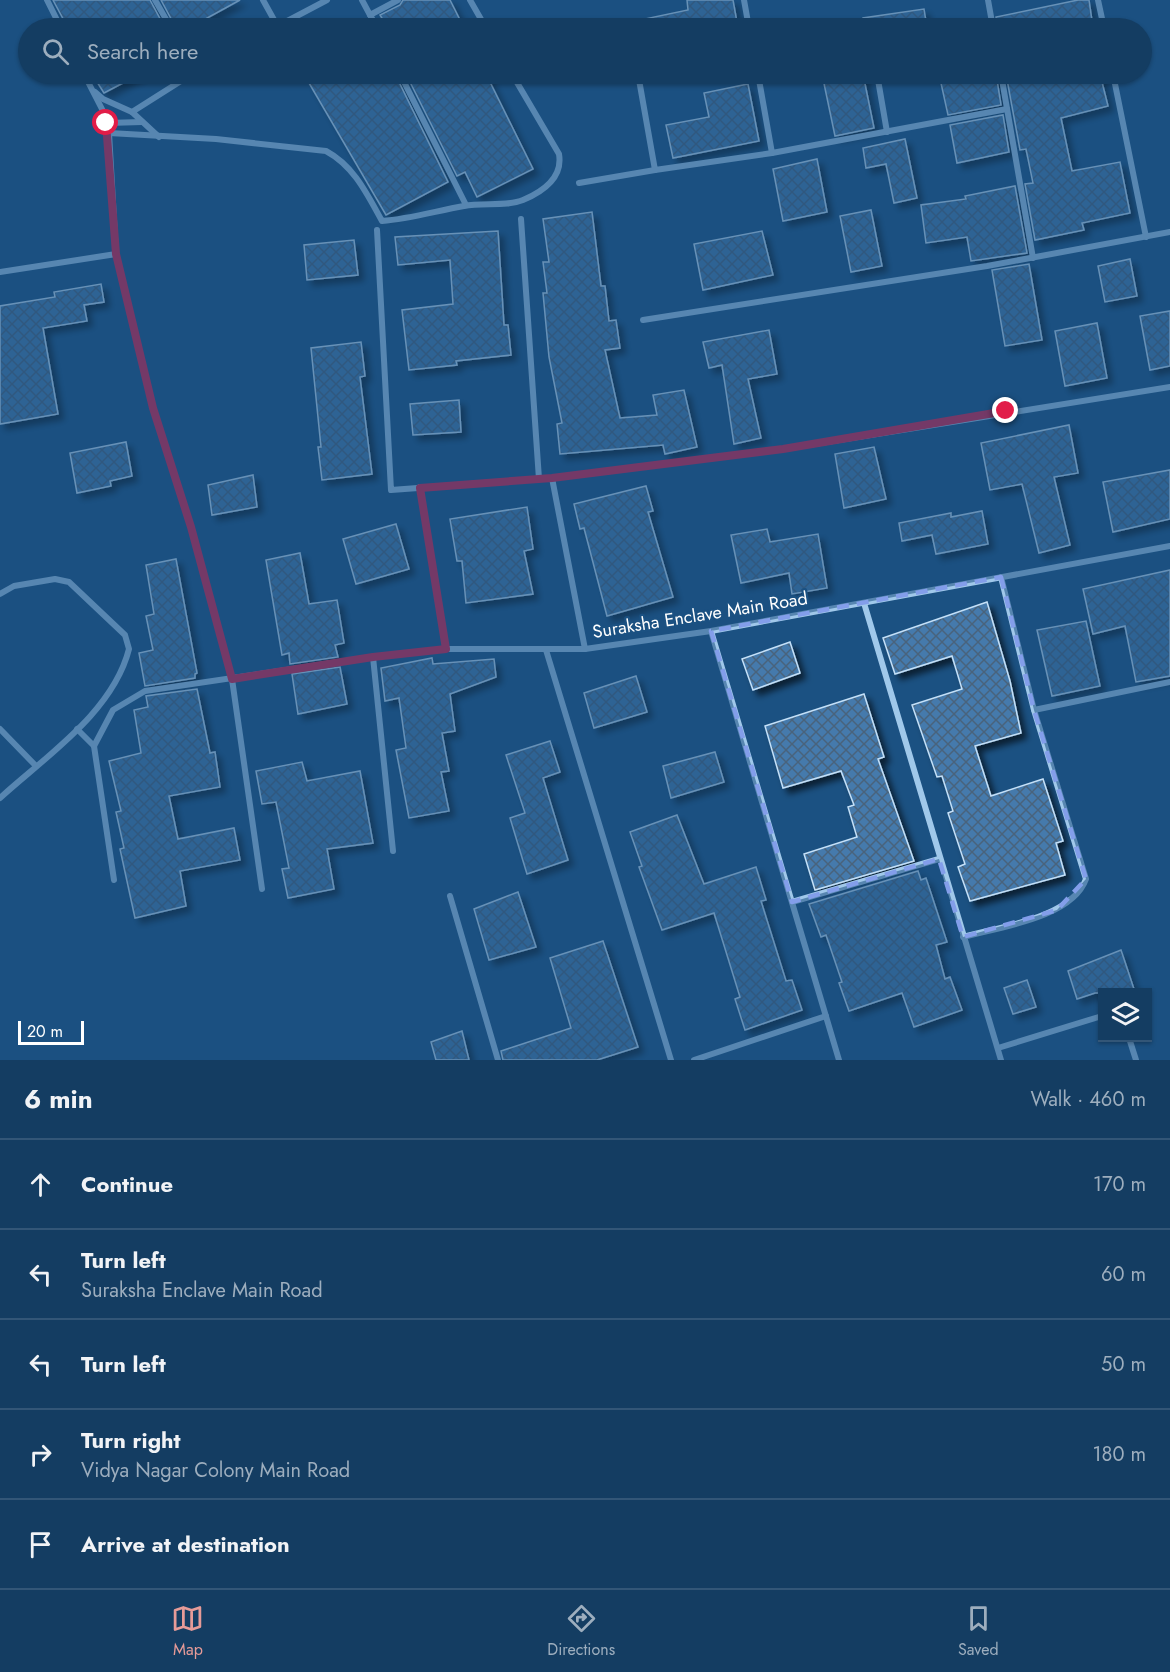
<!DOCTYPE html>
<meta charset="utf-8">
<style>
:root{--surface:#143d62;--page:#21486b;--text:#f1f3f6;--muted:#9daebe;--line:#335677;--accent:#e69b98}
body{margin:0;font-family:Jost,sans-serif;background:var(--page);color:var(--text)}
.controls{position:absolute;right:18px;bottom:18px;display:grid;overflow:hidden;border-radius:0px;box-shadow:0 2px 4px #0004}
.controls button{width:54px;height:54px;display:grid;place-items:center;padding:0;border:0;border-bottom:2px solid var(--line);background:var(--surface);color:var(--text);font:30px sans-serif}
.scale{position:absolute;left:18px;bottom:15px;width:66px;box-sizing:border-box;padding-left:6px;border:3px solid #fff;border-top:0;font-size:16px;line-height:21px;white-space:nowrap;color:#fff;-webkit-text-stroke:4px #1b5182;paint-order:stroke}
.stop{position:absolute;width:18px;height:18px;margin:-14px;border:4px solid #e11d48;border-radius:50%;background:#fff}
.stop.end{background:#e11d48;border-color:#fff;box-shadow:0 2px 6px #0008}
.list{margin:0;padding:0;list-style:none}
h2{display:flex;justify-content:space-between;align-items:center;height:78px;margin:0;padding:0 24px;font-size:26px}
h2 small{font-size:20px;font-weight:400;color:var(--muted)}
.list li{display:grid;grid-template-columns:39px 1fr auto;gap:18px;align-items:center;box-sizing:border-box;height:90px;padding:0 24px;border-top:2px solid var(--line)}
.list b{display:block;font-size:22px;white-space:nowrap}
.list p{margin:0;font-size:20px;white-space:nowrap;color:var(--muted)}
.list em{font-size:20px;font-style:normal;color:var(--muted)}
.icon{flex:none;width:33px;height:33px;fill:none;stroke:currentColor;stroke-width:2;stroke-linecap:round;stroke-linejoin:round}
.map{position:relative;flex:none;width:1170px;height:1060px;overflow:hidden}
.search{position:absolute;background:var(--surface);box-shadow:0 2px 4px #0004;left:18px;right:18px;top:18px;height:66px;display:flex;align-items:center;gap:15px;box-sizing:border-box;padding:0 21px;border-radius:33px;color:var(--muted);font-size:22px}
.sheet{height:528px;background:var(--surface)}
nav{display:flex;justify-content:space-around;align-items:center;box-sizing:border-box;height:84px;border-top:2px solid var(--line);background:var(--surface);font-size:16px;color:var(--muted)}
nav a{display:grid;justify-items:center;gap:3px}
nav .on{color:var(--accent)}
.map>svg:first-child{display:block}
.building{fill:url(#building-cross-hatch);stroke:#c4e0f8;stroke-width:1.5;filter:url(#shadow)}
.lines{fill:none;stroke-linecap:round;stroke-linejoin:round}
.street{stroke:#a0c8ea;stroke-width:6}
.route{stroke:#e11d48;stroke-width:8}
.marked{fill:none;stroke:#839eea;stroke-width:4.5;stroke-dasharray:12 8;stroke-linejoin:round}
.labels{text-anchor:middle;stroke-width:4.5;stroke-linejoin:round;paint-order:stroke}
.street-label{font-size:18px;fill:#fff;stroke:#1b5182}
</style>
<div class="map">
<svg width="1170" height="1060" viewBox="0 0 1170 1060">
<defs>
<pattern id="building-cross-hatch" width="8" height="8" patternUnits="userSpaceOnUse" patternTransform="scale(1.5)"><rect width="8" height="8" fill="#447aac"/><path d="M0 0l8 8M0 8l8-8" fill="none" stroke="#48637c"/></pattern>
<filter id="shadow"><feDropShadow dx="5.5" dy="5.5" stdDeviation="3" flood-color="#0009"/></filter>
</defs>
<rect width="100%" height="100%" fill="#1b5182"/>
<g class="building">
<polygon points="53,0 150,0 165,28 68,28"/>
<polygon points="161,0 240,0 189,28 176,28"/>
<polygon points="403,0 450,0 464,28 388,28 380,15 400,5"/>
<polygon points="687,0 733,0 738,28 641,28 640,20 688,10"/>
<polygon points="1078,0 1089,0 1093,28 998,28 996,17"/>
<polygon points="924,9 927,28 863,28 863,18"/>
<polygon points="92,74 140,74 104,93"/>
<polygon points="326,74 395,74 448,182 386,215 309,83"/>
<polygon points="406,74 486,74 533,169 477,197 465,172 457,176"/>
<polygon points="822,74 863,74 874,128 835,136"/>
<polygon points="939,74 996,74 1001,105 948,115"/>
<polygon points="1006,74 1100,74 1108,106 1061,118 1072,171 1120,162 1130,213 1082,223 1084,230 1035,240 1025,184 1033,183 1026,149 1020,150"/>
<polygon points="748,84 759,141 673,158 666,125 709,117 704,93"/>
<polygon points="1003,115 1009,152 957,163 950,125"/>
<polygon points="905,139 917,198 894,203 886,164 866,168 863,148"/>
<polygon points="817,159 827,212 783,221 773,169"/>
<polygon points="1015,186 1027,253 971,261 967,237 926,243 921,205 966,199 965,196"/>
<polygon points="871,210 882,266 851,272 840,216"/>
<polygon points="592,212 601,286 605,286 609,321 616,320 620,348 605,350 620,418 657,415 653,395 684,390 697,447 665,454 663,445 560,454 557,424 562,423 549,357 543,293 547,293 543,262 549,262 543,219"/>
<polygon points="498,231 504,325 508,325 511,355 456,361 457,365 409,370 402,310 453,304 450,260 398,265 395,237"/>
<polygon points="762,231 773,275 703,290 694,244"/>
<polygon points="354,240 358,275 307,280 304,245"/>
<polygon points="1130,259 1137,296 1105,302 1098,266"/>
<polygon points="1029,264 1042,340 1005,346 992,270"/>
<polygon points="101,284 104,302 84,305 87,321 43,328 58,414 0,424 0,306 55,297 54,292"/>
<polygon points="1170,311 1170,366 1150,370 1140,316"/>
<polygon points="1097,323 1107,378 1065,386 1055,331"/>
<polygon points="769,330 777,374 748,379 761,438 734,444 722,365 709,368 703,342"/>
<polygon points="361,342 365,376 360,377 372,474 322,480 318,447 321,447 311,348"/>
<polygon points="459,400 461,432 413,435 410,404"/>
<polygon points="1069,425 1078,473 1054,477 1070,545 1039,553 1022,484 990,490 981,443"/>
<polygon points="126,442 132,476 110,481 111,486 77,493 70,453"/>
<polygon points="874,447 886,499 844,508 835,454"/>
<polygon points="1170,470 1170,519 1113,532 1103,482"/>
<polygon points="253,475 257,507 212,515 208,485"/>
<polygon points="646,486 653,511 648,512 673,597 607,616 584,528 580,529 574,504"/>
<polygon points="527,507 533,549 524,551 533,594 466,603 462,561 457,561 450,519"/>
<polygon points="982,511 988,544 936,554 932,535 902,541 899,523 951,513 951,517"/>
<polygon points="396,524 409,569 356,584 343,539"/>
<polygon points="767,529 770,542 818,534 827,588 792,594 789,573 741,583 731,535"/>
<polygon points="300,553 309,604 337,600 344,643 335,645 338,657 290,664 289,653 282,655 266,560"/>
<polygon points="176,559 197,673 195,674 195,678 145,686 139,653 153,650 146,616 154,614 146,565"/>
<polygon points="1170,570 1170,676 1136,682 1125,626 1093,634 1083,589"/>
<polygon points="987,602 1010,681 1021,733 975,746 991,796 1043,779 1063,841 1056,843 1065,875 970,901 958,867 965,864 948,813 953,811 942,776 937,777 912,705 962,689 952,656 895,674 883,638"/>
<polygon points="1086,621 1100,686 1052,696 1037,630"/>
<polygon points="790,642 800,673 753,690 742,659"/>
<polygon points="432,658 433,664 494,659 496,677 450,694 455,731 442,733 449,771 441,772 449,811 409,818 396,750 406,748 399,698 385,701 381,668"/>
<polygon points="340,667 347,704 298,714 292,674"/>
<polygon points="636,676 647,712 594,728 584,693"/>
<polygon points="197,689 210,753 215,752 220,787 169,796 178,839 234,828 240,860 180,871 186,906 135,918 120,849 124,848 116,812 121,811 109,761 141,753 134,710 148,707 146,696"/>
<polygon points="864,694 884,757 878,759 914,861 815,890 804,854 857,837 848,807 854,805 841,771 783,788 765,726"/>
<polygon points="550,741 560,772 543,778 568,860 527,874 510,818 525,813 506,755"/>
<polygon points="715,752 724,782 671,798 663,766"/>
<polygon points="302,762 307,781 360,771 373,843 327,849 334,889 288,898 282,869 289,868 276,802 262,804 256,771"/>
<polygon points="677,815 704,884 756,867 766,900 761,901 786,981 792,980 802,1010 745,1030 735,999 740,997 714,913 662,930 639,867 642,866 630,832"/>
<polygon points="918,871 921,880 926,878 947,942 936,945 945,979 950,977 962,1010 914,1027 902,993 849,1011 839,983 842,982 826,935 821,937 809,904"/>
<polygon points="518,892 536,947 489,960 474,909"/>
<polygon points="603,941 638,1047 597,1060 503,1060 501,1051 571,1028 550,958"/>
<polygon points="1121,950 1134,989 1125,993 1095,993 1077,999 1068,971"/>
<polygon points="1027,980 1036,1007 1013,1014 1004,988"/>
<polygon points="462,1031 469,1060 436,1060 431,1042"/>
</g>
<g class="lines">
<g class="street">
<polyline points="47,0 61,28"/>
<polyline points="155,0 171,28"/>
<polyline points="263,0 278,27"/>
<polyline points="362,0 377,28"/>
<polyline points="470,0 486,28"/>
<polyline points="744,0 749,28"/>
<polyline points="988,0 993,28"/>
<polyline points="1098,0 1104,28"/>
<polyline points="370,15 398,0"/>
<polyline points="274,28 327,0"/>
<polyline points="84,74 104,113 109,133 116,254 153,408 191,527 232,679 262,889"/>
<polyline points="400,74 466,205"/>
<polyline points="638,74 655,170 772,153 1007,109"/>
<polyline points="758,74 772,153"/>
<polyline points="877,74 887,132"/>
<polyline points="1001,74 1033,258"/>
<polyline points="1113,74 1146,237"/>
<polyline points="95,92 103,99 132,112"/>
<polyline points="107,123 142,122"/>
<path d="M109 133 216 139 326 151C354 166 367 194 382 221 410 219 436 211 464 206 482 202 506 207 523 200 544 191 563 177 559 154L512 74"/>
<polyline points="159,137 132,112 192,74"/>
<polyline points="579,183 655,170"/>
<polyline points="521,219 539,479"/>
<polyline points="377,230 391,490 552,478 783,449 1170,387"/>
<polyline points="0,272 116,254"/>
<polyline points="643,320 987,266 1170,232"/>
<polyline points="552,478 585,649"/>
<polyline points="420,487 446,649"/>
<path d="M0 594 14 586 55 579 69 582 125 635 129 649C113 712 46 756 0 798"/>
<polyline points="864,603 1001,1060"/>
<polyline points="711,631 839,1060"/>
<polyline points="546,650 671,1060"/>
<polyline points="373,657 393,851"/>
<polyline points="1034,710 1170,682"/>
<polyline points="0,729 36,766"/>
<polyline points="77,729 94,746"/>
<polyline points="114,880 94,746 113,710 145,691 373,657 446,649 585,649 711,631 1170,546"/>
<polyline points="450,896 498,1060"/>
<polyline points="792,902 939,859"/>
<path d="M963 937C999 927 1072 918 1086 879L1034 710 1001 577"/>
<polyline points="1129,1038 1136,1060"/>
<polyline points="998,1048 1102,1016"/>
<polyline points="694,1060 826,1016"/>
</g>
</g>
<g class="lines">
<polyline class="route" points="106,123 116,254 153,408 191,527 232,679 373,657 446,649 420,488 552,478 783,449 1006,411"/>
</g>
<path d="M0 0H1170V1060H0ZM1001 577 1034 710 1086 879 1057 910 963 937 939 859 792 902 711 631Z" fill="#1b5182" fill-opacity=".55" fill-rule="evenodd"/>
<path class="marked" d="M1001 577 1034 710 1086 879 1057 910 963 937 939 859 792 902 711 631Z"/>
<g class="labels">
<g class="street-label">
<text transform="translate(700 615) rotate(-9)" y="6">Suraksha Enclave Main Road</text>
</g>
</g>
</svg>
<div class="controls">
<button><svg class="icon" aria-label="layers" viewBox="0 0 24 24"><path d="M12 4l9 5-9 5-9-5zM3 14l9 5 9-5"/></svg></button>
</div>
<div class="scale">20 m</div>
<div class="stop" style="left:106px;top:123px"></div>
<div class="stop end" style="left:1006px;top:411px"></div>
<div class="search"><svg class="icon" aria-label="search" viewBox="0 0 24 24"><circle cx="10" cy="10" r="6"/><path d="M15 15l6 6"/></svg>Search here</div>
</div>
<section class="sheet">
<h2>6 min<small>Walk · 460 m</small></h2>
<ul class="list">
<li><svg class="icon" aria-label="ahead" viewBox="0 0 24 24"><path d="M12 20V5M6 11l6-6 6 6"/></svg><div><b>Continue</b></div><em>170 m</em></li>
<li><svg class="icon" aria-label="left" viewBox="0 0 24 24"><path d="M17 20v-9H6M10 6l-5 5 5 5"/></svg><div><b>Turn left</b><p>Suraksha Enclave Main Road</p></div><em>60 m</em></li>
<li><svg class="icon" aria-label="left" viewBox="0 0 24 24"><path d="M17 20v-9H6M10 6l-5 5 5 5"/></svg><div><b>Turn left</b></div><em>50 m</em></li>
<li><svg class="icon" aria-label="right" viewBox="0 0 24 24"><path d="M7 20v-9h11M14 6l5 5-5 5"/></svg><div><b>Turn right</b><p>Vidya Nagar Colony Main Road</p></div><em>180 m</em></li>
<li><svg class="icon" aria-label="arrive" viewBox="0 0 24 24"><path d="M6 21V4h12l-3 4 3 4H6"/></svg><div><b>Arrive at destination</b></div></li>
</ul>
</section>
<nav>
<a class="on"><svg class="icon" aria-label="map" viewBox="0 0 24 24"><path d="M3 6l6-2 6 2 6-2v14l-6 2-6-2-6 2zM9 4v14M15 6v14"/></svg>Map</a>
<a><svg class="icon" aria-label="directions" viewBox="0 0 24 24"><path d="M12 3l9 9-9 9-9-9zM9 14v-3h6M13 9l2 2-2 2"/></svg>Directions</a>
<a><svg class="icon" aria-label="saved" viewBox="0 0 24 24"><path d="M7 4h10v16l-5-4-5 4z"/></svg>Saved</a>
</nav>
